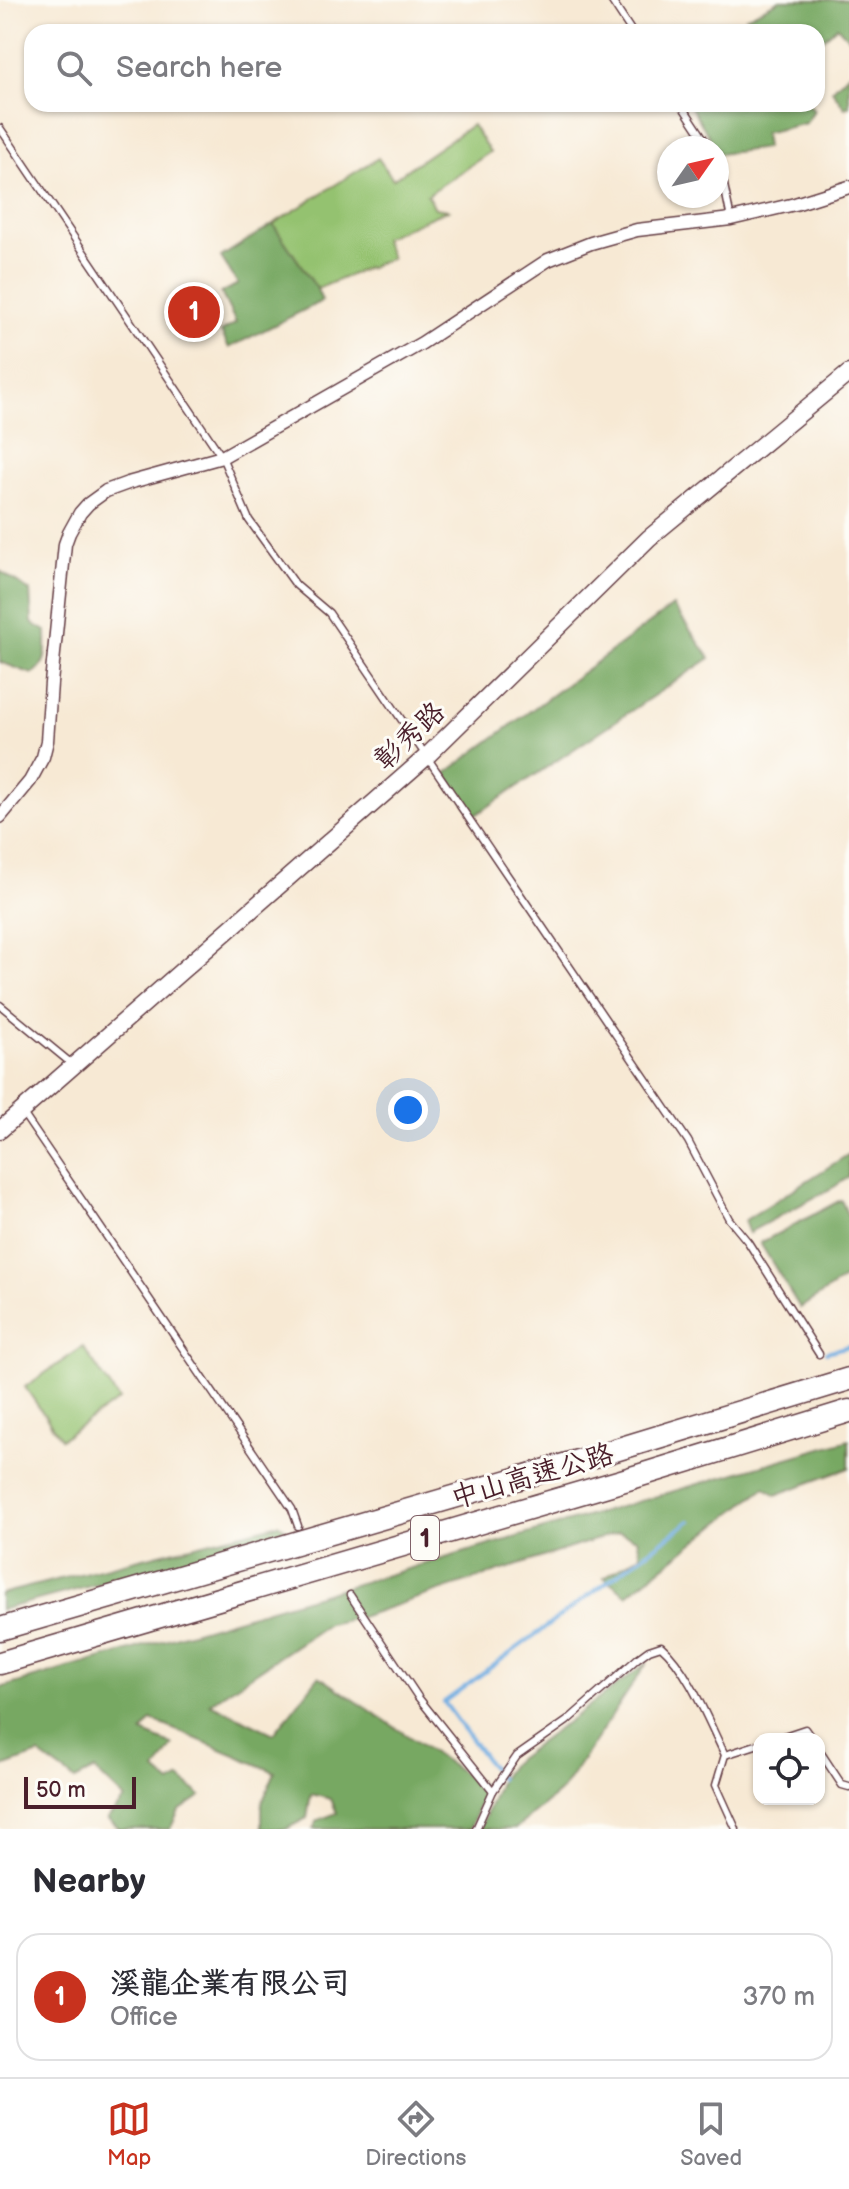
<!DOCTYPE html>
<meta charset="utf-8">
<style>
:root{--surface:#fff;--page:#f7f7f7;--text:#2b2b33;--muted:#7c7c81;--line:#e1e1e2;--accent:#c8321e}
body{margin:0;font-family:"Balsamiq Sans","LXGW WenKai TC",sans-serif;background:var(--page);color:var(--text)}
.controls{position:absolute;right:24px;bottom:24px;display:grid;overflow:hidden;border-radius:16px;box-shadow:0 2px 6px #0004}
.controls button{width:72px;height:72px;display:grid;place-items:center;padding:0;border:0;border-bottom:2px solid var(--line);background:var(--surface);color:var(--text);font:40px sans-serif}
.compass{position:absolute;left:657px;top:136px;width:72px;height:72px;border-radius:50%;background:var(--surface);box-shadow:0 2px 6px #0004;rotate:56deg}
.scale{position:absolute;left:24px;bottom:20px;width:112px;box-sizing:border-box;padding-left:8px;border:4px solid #4a1f2b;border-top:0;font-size:22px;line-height:28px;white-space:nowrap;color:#4a1f2b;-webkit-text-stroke:6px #fdfcf7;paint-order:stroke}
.you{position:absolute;left:408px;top:1110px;width:28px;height:28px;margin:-20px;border:6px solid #fff;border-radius:50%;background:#1a73e8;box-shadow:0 0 0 12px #1a73e833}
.badge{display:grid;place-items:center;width:52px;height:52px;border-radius:50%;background:var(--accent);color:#fff;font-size:26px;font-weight:700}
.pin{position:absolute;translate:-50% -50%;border:4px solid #fff;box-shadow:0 2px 8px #0006}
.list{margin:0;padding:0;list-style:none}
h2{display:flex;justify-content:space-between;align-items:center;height:104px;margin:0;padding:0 32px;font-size:34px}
h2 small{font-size:26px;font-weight:400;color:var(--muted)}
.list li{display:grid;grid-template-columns:52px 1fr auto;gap:24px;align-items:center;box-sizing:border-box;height:128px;margin:0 16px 16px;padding:0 16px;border:2px solid var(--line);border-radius:24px}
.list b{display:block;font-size:30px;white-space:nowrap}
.list p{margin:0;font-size:26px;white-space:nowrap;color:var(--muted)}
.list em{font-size:26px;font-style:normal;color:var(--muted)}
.icon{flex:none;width:44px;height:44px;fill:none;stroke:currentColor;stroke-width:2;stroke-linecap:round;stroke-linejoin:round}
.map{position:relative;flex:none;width:849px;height:1829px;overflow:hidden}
.search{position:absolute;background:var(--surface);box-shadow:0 2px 6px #0004;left:24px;right:24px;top:24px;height:88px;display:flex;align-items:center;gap:20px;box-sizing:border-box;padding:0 28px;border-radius:24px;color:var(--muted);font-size:30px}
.sheet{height:248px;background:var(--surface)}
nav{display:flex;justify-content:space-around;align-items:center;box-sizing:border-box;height:112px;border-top:2px solid var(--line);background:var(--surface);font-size:22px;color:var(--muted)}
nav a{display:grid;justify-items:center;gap:4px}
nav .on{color:var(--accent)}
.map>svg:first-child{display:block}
.green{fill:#94c270;stroke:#6f704e;stroke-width:2}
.forest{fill:#77a862;stroke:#606446;stroke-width:2}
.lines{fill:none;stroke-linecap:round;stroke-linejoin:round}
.stream{stroke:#6eabe0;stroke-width:4}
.service-casing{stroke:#643d44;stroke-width:9}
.minor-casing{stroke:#643d44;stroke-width:15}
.tertiary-casing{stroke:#643d44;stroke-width:19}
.motorway-casing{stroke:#643d44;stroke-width:25}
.service{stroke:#fff;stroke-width:6}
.minor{stroke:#fff;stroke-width:12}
.tertiary{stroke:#fff;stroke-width:16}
.motorway{stroke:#fff;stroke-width:22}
.labels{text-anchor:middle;stroke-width:6;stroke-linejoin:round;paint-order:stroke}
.shield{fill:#fdfcf7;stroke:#806168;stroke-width:2}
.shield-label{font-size:26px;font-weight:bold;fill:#4a1f2b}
.street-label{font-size:28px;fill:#4a1f2b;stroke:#fdfcf7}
</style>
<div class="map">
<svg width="849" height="1829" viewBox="0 0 849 1829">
<rect width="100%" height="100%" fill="#fdfcf7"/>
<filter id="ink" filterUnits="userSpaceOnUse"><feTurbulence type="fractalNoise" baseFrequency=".0125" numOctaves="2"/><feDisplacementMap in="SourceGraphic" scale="16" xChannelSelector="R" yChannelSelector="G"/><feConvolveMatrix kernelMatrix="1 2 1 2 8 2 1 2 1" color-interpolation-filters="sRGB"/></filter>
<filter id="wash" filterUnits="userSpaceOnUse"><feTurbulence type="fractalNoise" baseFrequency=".006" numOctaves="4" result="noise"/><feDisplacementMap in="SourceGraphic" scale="32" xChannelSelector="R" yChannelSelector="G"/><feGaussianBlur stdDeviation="1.8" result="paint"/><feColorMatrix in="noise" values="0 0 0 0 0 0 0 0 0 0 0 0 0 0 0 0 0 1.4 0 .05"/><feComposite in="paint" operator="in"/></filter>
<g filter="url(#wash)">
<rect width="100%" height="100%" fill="#f7e9d4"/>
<g class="green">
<polygon points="472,125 490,152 427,195 435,208 448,210 383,238 391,258 317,289 273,224 378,158 393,179"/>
<polygon points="83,1347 119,1400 61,1439 25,1387"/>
</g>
<g class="forest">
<polygon points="780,0 849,0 849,39 837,26 817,45 817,32 753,32 746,17"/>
<polygon points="849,73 849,106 845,108 832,90"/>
<polygon points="689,104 809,104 814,110 806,123 764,133 766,148 720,154"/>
<polygon points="273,224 317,289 322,301 229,348 221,332 236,323 221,293 238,284 221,257"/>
<path d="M0 571 30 591 32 623 46 631C46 649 49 664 32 674L0 662Z"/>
<polygon points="673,606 710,658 474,816 446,773"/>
<polygon points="849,1154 849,1177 834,1187 753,1230 749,1234 744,1221"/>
<polygon points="841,1200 849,1218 849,1276 800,1308 760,1243"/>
<polygon points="849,1440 849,1468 776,1495 765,1487 627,1595 604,1577 641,1555 637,1539 619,1532 357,1618 328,1624 210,1703 274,1734 319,1676 485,1788 470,1829 313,1829 318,1820 337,1813 331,1799 311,1794 307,1818 286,1829 262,1829 262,1803 275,1772 152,1720 142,1732 173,1745 156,1771 171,1784 180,1778 201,1796 179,1811 170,1829 120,1829 107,1819 125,1799 95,1770 75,1780 39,1754 0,1768 0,1688"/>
<polygon points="279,1524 291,1533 0,1610 0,1594"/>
<polygon points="647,1663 563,1789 515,1829 480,1829 500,1780 512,1763"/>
</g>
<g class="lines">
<g class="stream">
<polyline points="826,1352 849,1346"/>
<polyline points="500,1779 444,1702 690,1521"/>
</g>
</g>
</g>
<g filter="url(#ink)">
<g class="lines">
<defs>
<g id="service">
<polyline points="611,0 632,32"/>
<polyline points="681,104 710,148"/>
<polyline points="0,128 222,457 249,520 296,585 329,613 688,1141 729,1219 748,1242 819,1354"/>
<polyline points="717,160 721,170 731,219"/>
<polyline points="0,1005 72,1064"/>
<polyline points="22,1112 292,1509 298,1526"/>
<polyline points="350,1595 418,1697 493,1791"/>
<polyline points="775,1739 805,1729 812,1739"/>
<polyline points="819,1750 842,1785 849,1787"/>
<polyline points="725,1755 716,1785 736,1829"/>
<path d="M476 1829 493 1791 517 1756 567 1721 638 1658 649 1650 661 1646C688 1669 709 1723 725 1755L759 1744"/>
</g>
<polyline id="minor" points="0,817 30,781 43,757 47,741 51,683 65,544 69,533 80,513 88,504 106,491 128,483 222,457 422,343 548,260 591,243 637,230 731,219 795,204 849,187"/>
<polyline id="tertiary" points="0,1130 426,757 649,538 849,373"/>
<g id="motorway">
<polyline points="0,1629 612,1451 849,1379"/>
<polyline points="0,1663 628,1479 849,1411"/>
</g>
</defs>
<use href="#service" class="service-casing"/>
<use href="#minor" class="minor-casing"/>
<use href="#tertiary" class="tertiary-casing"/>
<use href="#motorway" class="motorway-casing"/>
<use href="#service" class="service"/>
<use href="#minor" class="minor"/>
<use href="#tertiary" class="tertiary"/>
<use href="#motorway" class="motorway"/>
</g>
</g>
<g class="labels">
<rect class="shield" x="411" y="1516" width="28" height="44" rx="6"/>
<g class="shield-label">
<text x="425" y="1547">1</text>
</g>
<g class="street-label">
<text transform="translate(409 735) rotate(-43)" y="10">彰秀路</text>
<text transform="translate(532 1475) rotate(-16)" y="10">中山高速公路</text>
</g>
</g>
</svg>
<div class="controls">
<button><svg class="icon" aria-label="locate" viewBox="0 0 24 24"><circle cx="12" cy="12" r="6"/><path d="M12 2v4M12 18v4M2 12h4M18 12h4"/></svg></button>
</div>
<svg class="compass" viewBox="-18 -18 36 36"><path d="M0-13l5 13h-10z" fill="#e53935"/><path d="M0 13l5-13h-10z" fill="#7c7c81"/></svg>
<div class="scale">50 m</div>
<div class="you"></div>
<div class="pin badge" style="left:194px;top:312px">1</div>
<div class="search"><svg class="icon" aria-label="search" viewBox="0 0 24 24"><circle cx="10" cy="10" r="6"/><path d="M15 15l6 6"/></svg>Search here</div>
</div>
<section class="sheet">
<h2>Nearby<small></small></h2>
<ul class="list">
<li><span class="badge">1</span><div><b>溪龍企業有限公司</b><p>Office</p></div><em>370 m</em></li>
</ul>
</section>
<nav>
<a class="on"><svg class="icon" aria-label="map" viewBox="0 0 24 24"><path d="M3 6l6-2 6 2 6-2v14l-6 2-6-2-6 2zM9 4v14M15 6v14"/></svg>Map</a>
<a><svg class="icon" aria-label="directions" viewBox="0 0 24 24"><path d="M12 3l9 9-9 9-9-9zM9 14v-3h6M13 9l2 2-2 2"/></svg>Directions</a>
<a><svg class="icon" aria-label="saved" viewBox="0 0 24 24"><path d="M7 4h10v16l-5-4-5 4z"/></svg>Saved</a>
</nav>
